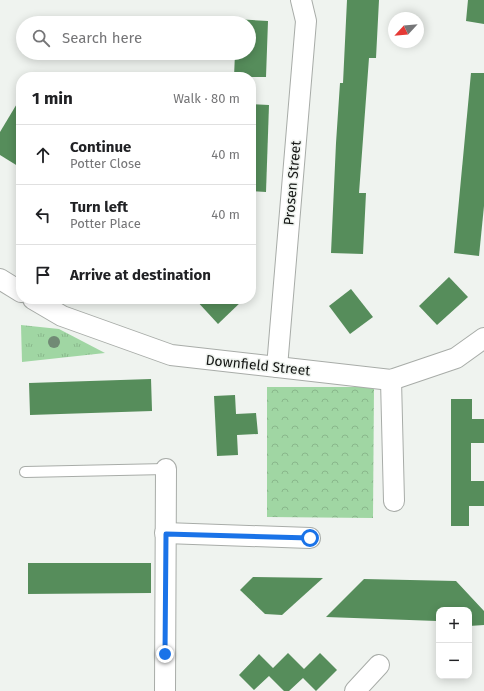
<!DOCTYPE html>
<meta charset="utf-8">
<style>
:root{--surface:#fff;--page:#f2f2f2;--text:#202124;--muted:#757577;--line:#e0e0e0}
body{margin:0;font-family:"Fira Sans",sans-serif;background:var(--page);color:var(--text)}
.controls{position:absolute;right:12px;bottom:12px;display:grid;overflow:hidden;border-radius:8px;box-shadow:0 2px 10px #0003}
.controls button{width:36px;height:36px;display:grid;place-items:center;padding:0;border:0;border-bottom:1px solid var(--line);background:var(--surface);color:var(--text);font:20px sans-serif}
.compass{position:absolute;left:388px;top:12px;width:36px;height:36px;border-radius:50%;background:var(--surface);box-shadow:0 2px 10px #0003;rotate:244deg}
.stop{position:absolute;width:12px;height:12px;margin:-9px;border:3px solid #1a73e8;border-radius:50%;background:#fff}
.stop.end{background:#1a73e8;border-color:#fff;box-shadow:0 1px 4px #0008}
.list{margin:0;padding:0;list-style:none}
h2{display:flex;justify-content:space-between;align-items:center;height:52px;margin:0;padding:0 16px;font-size:17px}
h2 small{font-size:13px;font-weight:400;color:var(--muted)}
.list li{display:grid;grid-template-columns:26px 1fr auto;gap:12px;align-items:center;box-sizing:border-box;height:60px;padding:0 16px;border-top:1px solid var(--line)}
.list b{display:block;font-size:15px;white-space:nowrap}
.list p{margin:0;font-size:13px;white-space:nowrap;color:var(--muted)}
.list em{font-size:13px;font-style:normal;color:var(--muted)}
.icon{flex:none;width:22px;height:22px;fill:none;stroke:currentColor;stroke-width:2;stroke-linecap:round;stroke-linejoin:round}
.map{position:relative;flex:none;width:484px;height:691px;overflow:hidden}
.search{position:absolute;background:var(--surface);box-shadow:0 2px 10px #0003;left:16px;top:16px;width:240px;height:44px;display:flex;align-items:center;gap:10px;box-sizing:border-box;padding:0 14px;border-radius:22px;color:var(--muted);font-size:15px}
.panel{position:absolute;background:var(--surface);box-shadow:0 2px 10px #0003;left:16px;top:72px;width:240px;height:232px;border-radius:16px}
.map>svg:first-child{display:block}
.grass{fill:url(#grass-tufts)}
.park{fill:url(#park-crowns)}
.building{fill:#568d5b}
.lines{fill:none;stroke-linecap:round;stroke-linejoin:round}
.service-casing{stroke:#a8aca8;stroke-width:12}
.minor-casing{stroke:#a8aca8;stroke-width:22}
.service{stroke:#fff;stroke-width:10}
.minor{stroke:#fff;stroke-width:20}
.tree{fill:#718a75}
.route{stroke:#1a73e8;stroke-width:5}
.labels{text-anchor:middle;stroke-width:3;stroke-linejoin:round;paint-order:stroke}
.street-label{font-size:14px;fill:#141614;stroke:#eff3ef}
</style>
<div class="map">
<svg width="484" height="691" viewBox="0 0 484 691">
<defs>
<pattern id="grass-tufts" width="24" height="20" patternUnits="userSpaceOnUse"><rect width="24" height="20" fill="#a0d6a3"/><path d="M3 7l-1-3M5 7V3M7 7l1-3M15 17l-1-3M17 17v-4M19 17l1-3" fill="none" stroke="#89b78b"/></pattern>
<pattern id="park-crowns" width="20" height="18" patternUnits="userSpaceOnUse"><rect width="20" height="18" fill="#a0d6a3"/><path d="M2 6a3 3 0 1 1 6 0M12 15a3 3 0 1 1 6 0" fill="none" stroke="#89b78b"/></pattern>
</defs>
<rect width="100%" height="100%" fill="#eff3ef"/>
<polygon class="grass" points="21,325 59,329 105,353 22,362"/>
<polygon class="park" points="267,387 374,387 373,518 267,517"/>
<g class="building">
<polygon points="347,0 379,0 376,58 369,58 359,193 366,193 363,254 331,253 336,143 340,83 343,83"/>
<polygon points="468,0 484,0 484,24 466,21"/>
<polygon points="236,19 268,21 266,77 234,77 235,53 249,53 249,23 236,23"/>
<polygon points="471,73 484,73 484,206 479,256 454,253"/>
<polygon points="21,97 21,168 0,155 0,132"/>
<polygon points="251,104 269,105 266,192 251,191"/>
<polygon points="449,277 468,297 437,325 419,306"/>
<polygon points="351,289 373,317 350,334 329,306"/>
<polygon points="195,299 244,299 218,324"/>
<polygon points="151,379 152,411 30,415 29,383"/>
<polygon points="235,395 236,414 256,413 258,434 237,435 238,455 217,456 214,396"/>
<polygon points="451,399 472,399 472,419 484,419 484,443 471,443 471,481 484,481 484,506 469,506 469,526 451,526"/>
<polygon points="28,563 151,563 151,593 28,594"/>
<polygon points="253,577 323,578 282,615 265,614 240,590"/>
<polygon points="364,579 456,581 484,611 484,625 469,626 469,610 439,610 439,627 437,627 437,621 326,617"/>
<polygon points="288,653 304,669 320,653 337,670 316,691 303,678 289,691 284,691 269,676 254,690 239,675 259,654 273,668"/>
</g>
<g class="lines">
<defs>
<polyline id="service" points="25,472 166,469"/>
<g id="minor">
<polyline points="0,279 21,292"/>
<polyline points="33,299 62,316 171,355 391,380 456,358 484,338"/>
<polyline points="277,367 306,21 301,0"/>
<polyline points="391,380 394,501"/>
<polyline points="165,533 310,538"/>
<polyline points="165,691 166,469"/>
<polyline points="355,691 379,665"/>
</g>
</defs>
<use href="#service" class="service-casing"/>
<use href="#minor" class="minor-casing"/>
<use href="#service" class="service"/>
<use href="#minor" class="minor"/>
</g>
<circle class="tree" cx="54" cy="342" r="6"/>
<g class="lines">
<polyline class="route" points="165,654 166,534 310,538"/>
</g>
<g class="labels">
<g class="street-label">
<text transform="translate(292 183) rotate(-85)" y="5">Prosen Street</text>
<text transform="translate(258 365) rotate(6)" y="5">Downfield Street</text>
</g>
</g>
</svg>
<div class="controls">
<button>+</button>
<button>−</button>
</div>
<svg class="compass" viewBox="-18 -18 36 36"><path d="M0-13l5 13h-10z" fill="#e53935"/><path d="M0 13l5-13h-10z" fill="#757577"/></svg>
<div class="stop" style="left:310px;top:538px"></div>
<div class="stop end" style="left:165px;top:654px"></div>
<div class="search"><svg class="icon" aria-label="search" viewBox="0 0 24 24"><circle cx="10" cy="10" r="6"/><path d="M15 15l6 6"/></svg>Search here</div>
<section class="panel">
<h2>1 min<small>Walk · 80 m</small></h2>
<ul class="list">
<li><svg class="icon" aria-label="ahead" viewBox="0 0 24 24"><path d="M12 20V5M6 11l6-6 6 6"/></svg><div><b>Continue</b><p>Potter Close</p></div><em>40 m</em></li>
<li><svg class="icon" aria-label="left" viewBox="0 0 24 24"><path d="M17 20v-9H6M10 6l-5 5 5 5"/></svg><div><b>Turn left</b><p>Potter Place</p></div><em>40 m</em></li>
<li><svg class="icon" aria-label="arrive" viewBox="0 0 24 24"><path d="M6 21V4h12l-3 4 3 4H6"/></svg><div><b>Arrive at destination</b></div></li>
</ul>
</section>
</div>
